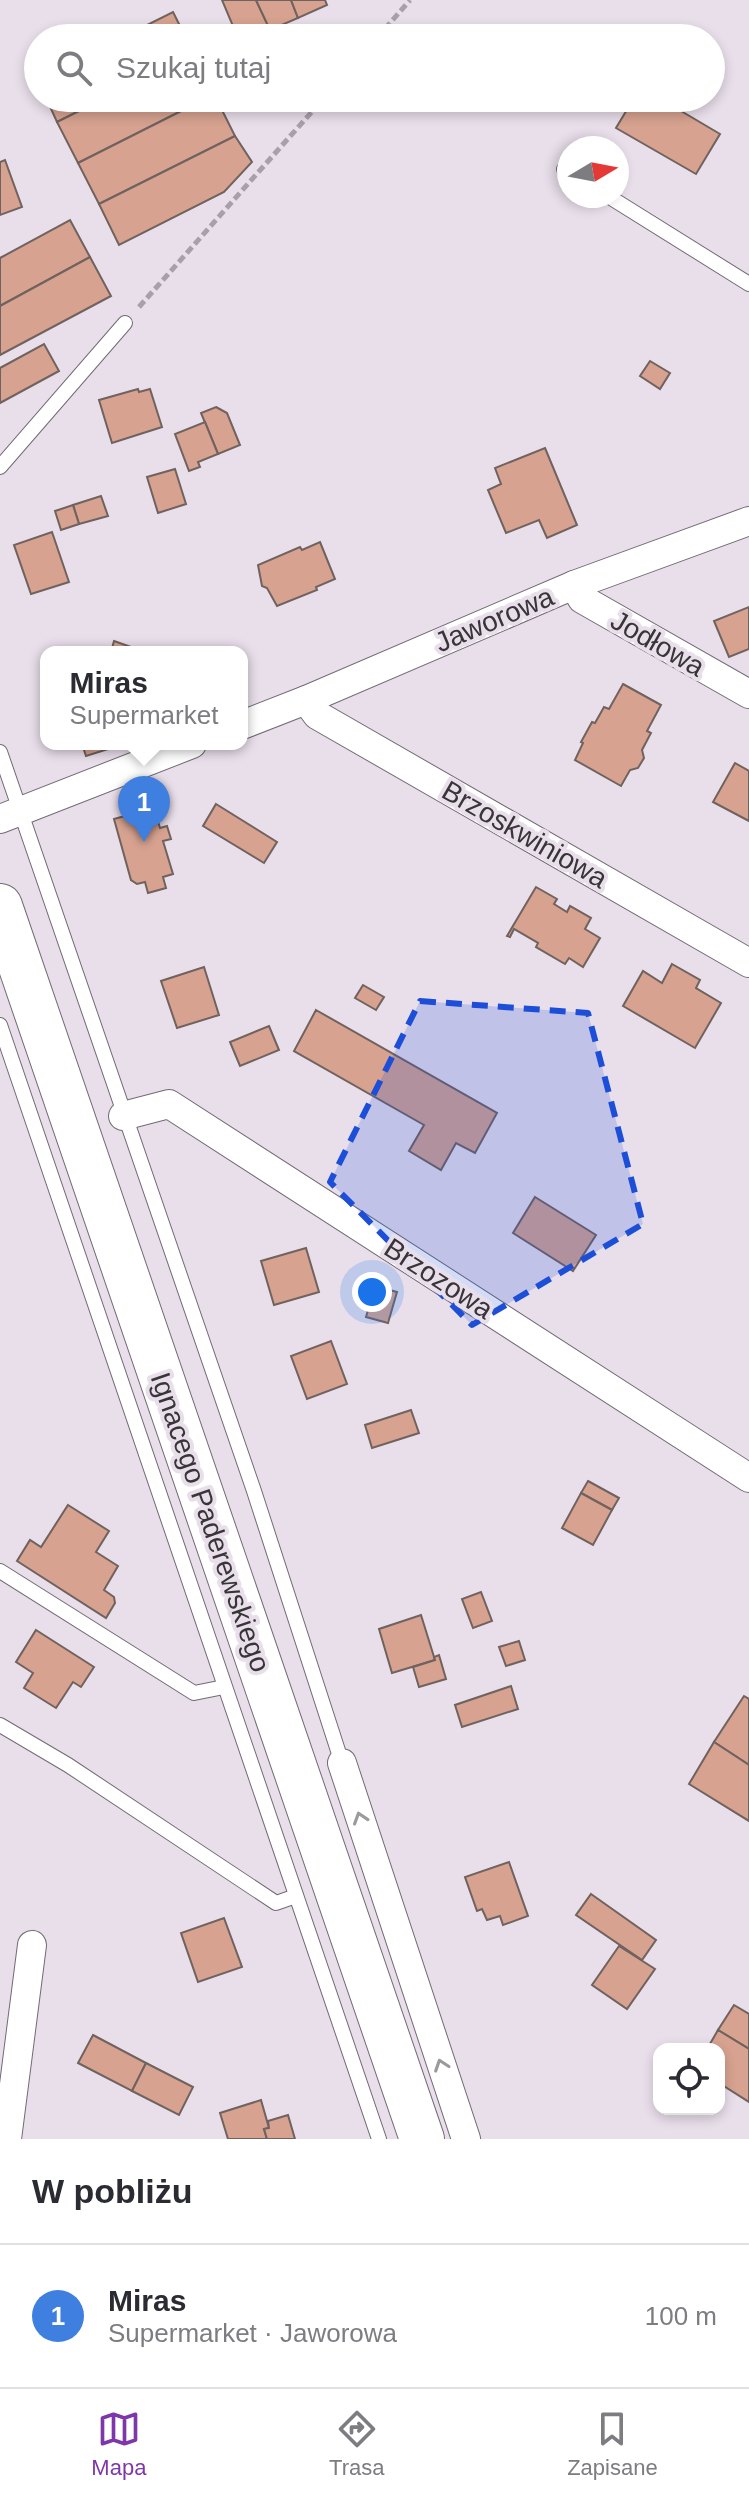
<!DOCTYPE html>
<html lang="pl">
<meta charset="utf-8">
<style>
:root{--surface:#fff;--page:#f2f2f3;--text:#2b2b33;--muted:#7c7c81;--line:#e1e1e2;--accent:#7e37aa}
body{margin:0;font-family:Helvetica,sans-serif;background:var(--page);color:var(--text)}
.controls{position:absolute;right:24px;bottom:24px;display:grid;overflow:hidden;border-radius:16px;box-shadow:0 4px 12px #0003}
.controls button{width:72px;height:72px;display:grid;place-items:center;padding:0;border:0;border-bottom:2px solid var(--line);background:var(--surface);color:var(--text);font:40px sans-serif}
.compass{position:absolute;left:557px;top:136px;width:72px;height:72px;border-radius:50%;background:var(--surface);box-shadow:0 4px 12px #0003;rotate:80deg}
.you{position:absolute;left:372px;top:1292px;width:28px;height:28px;margin:-20px;border:6px solid #fff;border-radius:50%;background:#1a73e8;box-shadow:0 0 0 12px #1a73e833}
.badge{display:grid;place-items:center;width:52px;height:52px;border-radius:50%;background:var(--accent);color:#fff;font-size:26px;font-weight:700}
.pin{position:absolute;translate:-50% -66px;filter:drop-shadow(0 2px 4px #0008)}
.pin::after{content:'';position:absolute;top:42px;width:28px;height:24px;background:inherit;clip-path:polygon(0 0,100% 0,50% 100%)}
.popup{position:absolute;left:40px;top:646px;width:208px;height:104px;box-sizing:border-box;display:grid;place-content:center;border-radius:16px;background:var(--surface);filter:drop-shadow(0 2px 6px #0005);font-size:26px;white-space:nowrap;color:var(--muted)}
.popup b{font-size:30px;color:var(--text)}
.popup::after{content:'';position:absolute;left:50%;top:100%;margin-left:-16px;border:16px solid transparent;border-top-color:var(--surface)}
.list{margin:0;padding:0;list-style:none}
h2{display:flex;justify-content:space-between;align-items:center;height:104px;margin:0;padding:0 32px;font-size:34px}
h2 small{font-size:26px;font-weight:400;color:var(--muted)}
.list li{display:grid;grid-template-columns:52px 1fr auto;gap:24px;align-items:center;box-sizing:border-box;height:144px;padding:0 32px;border-top:2px solid var(--line)}
.list b{display:block;font-size:30px;white-space:nowrap}
.list p{margin:0;font-size:26px;white-space:nowrap;color:var(--muted)}
.list em{font-size:26px;font-style:normal;color:var(--muted)}
.icon{flex:none;width:44px;height:44px;fill:none;stroke:currentColor;stroke-width:2;stroke-linecap:round;stroke-linejoin:round}
.map{position:relative;flex:none;width:749px;height:2139px;overflow:hidden}
.search{position:absolute;background:var(--surface);box-shadow:0 4px 12px #0003;left:24px;right:24px;top:24px;height:88px;display:flex;align-items:center;gap:20px;box-sizing:border-box;padding:0 28px;border-radius:44px;color:var(--muted);font-size:30px}
.sheet{height:248px;background:var(--surface)}
nav{display:flex;justify-content:space-around;align-items:center;box-sizing:border-box;height:112px;border-top:2px solid var(--line);background:var(--surface);font-size:22px;color:var(--muted)}
nav a{display:grid;justify-items:center;gap:4px}
nav .on{color:var(--accent)}
.map>svg:first-child{display:block}
.building{fill:#d7a290;stroke:#70625e;stroke-width:2}
.lines{fill:none;stroke-linecap:round;stroke-linejoin:round}
.service-casing{stroke:#726a74;stroke-width:16}
.minor-casing{stroke:#726a74;stroke-width:30}
.primary-casing{stroke:#726a74;stroke-width:46}
.path{stroke:#a8a0a9;stroke-width:5;stroke-dasharray:8 4;stroke-linecap:butt}
.service{stroke:#fff;stroke-width:14}
.minor{stroke:#fff;stroke-width:28}
.primary{stroke:#fff;stroke-width:44}
.oneway{stroke:#9c9a9c}
.marked{fill:#1d4ed8;fill-opacity:0.2;stroke:#1d4ed8;stroke-width:6;stroke-dasharray:16 10;stroke-linejoin:round}
.labels{text-anchor:middle;stroke-width:8;stroke-linejoin:round;paint-order:stroke}
.street-label{font-size:28px;fill:#383539;stroke:#e9dfeb}
</style>
<div class="map">
<svg width="749" height="2139" viewBox="0 0 749 2139">
<rect width="100%" height="100%" fill="#e9dfeb"/>
<g class="building">
<polygon points="222,0 256,0 270,30 252,38 238,38"/>
<polygon points="256,0 291,0 298,18 270,30"/>
<polygon points="291,0 325,0 327,5 298,18"/>
<polygon points="173,12 186,38 121,38"/>
<polygon points="46,98 105,98 57,122"/>
<polygon points="105,98 207,98 78,163 57,122"/>
<polygon points="207,98 216,98 235,136 99,204 78,163"/>
<polygon points="634,98 659,98 720,134 696,174 616,128"/>
<polygon points="235,136 252,162 224,192 119,245 99,204"/>
<polygon points="5,160 22,207 0,215 0,162"/>
<polygon points="70,220 90,257 0,306 0,258"/>
<polygon points="90,257 111,296 0,355 0,306"/>
<polygon points="44,344 59,371 0,403 0,368"/>
<polygon points="650,361 670,373 660,389 640,376"/>
<polygon points="138,389 139,392 150,389 162,427 112,443 99,400"/>
<polygon points="216,407 227,413 240,445 218,454 201,413"/>
<polygon points="205,422 218,454 198,462 200,467 189,471 175,434"/>
<polygon points="545,448 577,525 547,538 539,520 506,533 488,490 501,484 495,468"/>
<polygon points="175,469 186,504 158,513 147,477"/>
<polygon points="101,496 108,516 79,524 73,505"/>
<polygon points="73,505 79,524 61,530 55,511"/>
<polygon points="52,532 69,582 31,594 14,545"/>
<polygon points="320,542 335,579 316,587 317,590 277,606 267,588 262,586 258,565 300,547 302,550"/>
<polygon points="749,607 749,649 729,657 714,621"/>
<polygon points="114,641 145,652 111,652"/>
<polygon points="623,684 661,705 647,731 651,733 642,750 644,758 638,768 630,770 621,786 575,760 583,743 581,742 592,722 595,723 604,707 609,709"/>
<polygon points="82,744 124,744 86,756"/>
<polygon points="735,763 749,771 749,821 713,802"/>
<polygon points="216,804 277,842 264,863 203,826"/>
<polygon points="154,808 160,828 167,826 171,839 163,841 173,874 163,877 166,888 148,893 145,882 137,884 131,880 114,819"/>
<polygon points="536,887 557,899 554,904 567,912 570,906 591,918 585,929 600,938 583,967 569,958 565,964 536,947 538,943 514,929 510,937 507,936"/>
<polygon points="672,964 700,980 696,988 721,1003 695,1048 623,1006 643,971 662,983"/>
<polygon points="204,967 219,1015 177,1028 161,981"/>
<polygon points="363,985 384,997 376,1010 355,998"/>
<polygon points="316,1010 497,1113 475,1153 456,1143 441,1170 409,1151 424,1125 294,1051"/>
<polygon points="269,1026 279,1050 240,1066 230,1042"/>
<polygon points="535,1197 596,1235 573,1271 513,1233"/>
<polygon points="306,1248 319,1292 274,1305 261,1261"/>
<polygon points="375,1286 397,1292 388,1323 366,1317"/>
<polygon points="331,1341 347,1384 307,1399 291,1356"/>
<polygon points="411,1410 419,1433 372,1448 365,1425"/>
<polygon points="588,1481 619,1498 612,1510 581,1493"/>
<polygon points="581,1493 612,1510 593,1545 562,1528"/>
<polygon points="68,1505 109,1531 96,1552 118,1566 104,1590 114,1597 115,1603 106,1618 17,1561 30,1540 41,1547"/>
<polygon points="481,1592 492,1621 473,1628 462,1599"/>
<polygon points="421,1615 435,1660 392,1673 379,1629"/>
<polygon points="36,1630 94,1667 81,1687 73,1682 56,1708 24,1688 33,1673 16,1662"/>
<polygon points="519,1641 525,1660 506,1666 499,1647"/>
<polygon points="439,1655 446,1679 419,1687 413,1667 435,1660 434,1657"/>
<polygon points="511,1686 518,1709 462,1727 455,1705"/>
<polygon points="744,1696 749,1699 749,1765 714,1742"/>
<polygon points="714,1742 749,1765 749,1821 689,1784"/>
<polygon points="509,1862 528,1916 503,1925 500,1916 487,1920 482,1909 477,1911 465,1877"/>
<polygon points="591,1894 656,1940 642,1960 576,1915"/>
<polygon points="224,1918 242,1967 198,1982 181,1933"/>
<polygon points="619,1946 655,1969 627,2009 592,1985"/>
<polygon points="734,2005 749,2014 749,2049 718,2030"/>
<polygon points="718,2030 749,2049 749,2102 719,2083 719,2049 707,2049"/>
<polygon points="93,2035 146,2063 132,2091 78,2063"/>
<polygon points="146,2063 193,2087 179,2115 132,2091"/>
<polygon points="261,2100 269,2128 264,2129 267,2139 228,2139 220,2113"/>
<polygon points="288,2115 295,2139 267,2139 264,2129 269,2128 268,2121"/>
</g>
<g class="lines">
<defs>
<g id="service">
<polyline points="564,169 569,172"/>
<polyline points="608,196 749,284"/>
<polyline points="0,467 125,323"/>
<polyline points="0,752 254,1491 342,1763"/>
<polyline points="0,1025 379,2139"/>
<polyline points="0,1571 194,1693 224,1687"/>
<polyline points="0,1725 68,1765 276,1903 296,1896"/>
</g>
<g id="minor">
<polyline points="574,585 582,599 749,694"/>
<polyline points="306,700 317,715 749,963"/>
<polyline points="242,725 306,700 574,585 749,521"/>
<polyline points="0,819 192,744"/>
<polyline points="123,1116 169,1104 749,1478"/>
<polyline points="342,1763 466,2139"/>
<polyline points="7,2139 32,1945"/>
</g>
<polyline id="primary" points="0,906 422,2139"/>
</defs>
<use href="#service" class="service-casing"/>
<use href="#minor" class="minor-casing"/>
<use href="#primary" class="primary-casing"/>
<g class="path">
<polyline points="377,38 410,0"/>
<polyline points="139,307 324,98"/>
</g>
<use href="#service" class="service"/>
<use href="#minor" class="minor"/>
<use href="#primary" class="primary"/>
</g>
<defs><path id="oneway-chevron" d="M-2-3.5L2.5 0L-2 3.5" fill="none" stroke-width="1.6" stroke-linecap="round" stroke-linejoin="round" transform="scale(2)"/></defs>
<g class="oneway">
<use href="#oneway-chevron" transform="translate(360 1818) rotate(-108)"/>
<use href="#oneway-chevron" transform="translate(441 2065) rotate(-109)"/>
</g>
<path class="marked" d="M420 1001 588 1013 643 1224 472 1325 330 1182Z"/>
<g class="labels">
<g class="street-label">
<text transform="translate(494 619) rotate(-23)" y="10">Jaworowa</text>
<text transform="translate(658 643) rotate(30)" y="10">Jodłowa</text>
<text transform="translate(525 834) rotate(30)" y="10">Brzoskwiniowa</text>
<text transform="translate(439 1278) rotate(33)" y="10">Brzozowa</text>
<text transform="translate(211 1522) rotate(71)" y="10">Ignacego Paderewskiego</text>
</g>
</g>
</svg>
<div class="controls">
<button><svg class="icon" aria-label="locate" viewBox="0 0 24 24"><circle cx="12" cy="12" r="6"/><path d="M12 2v4M12 18v4M2 12h4M18 12h4"/></svg></button>
</div>
<svg class="compass" viewBox="-18 -18 36 36"><path d="M0-13l5 13h-10z" fill="#e53935"/><path d="M0 13l5-13h-10z" fill="#7c7c81"/></svg>
<div class="you"></div>
<div class="pin badge" style="left:144px;top:842px;background:#3f7fe0">1</div>
<div class="popup"><b>Miras</b>Supermarket</div>
<div class="search"><svg class="icon" aria-label="search" viewBox="0 0 24 24"><circle cx="10" cy="10" r="6"/><path d="M15 15l6 6"/></svg>Szukaj tutaj</div>
</div>
<section class="sheet">
<h2>W pobliżu<small></small></h2>
<ul class="list">
<li><span class="badge" style="background:#3f7fe0">1</span><div><b>Miras</b><p>Supermarket · Jaworowa</p></div><em>100 m</em></li>
</ul>
</section>
<nav>
<a class="on"><svg class="icon" aria-label="map" viewBox="0 0 24 24"><path d="M3 6l6-2 6 2 6-2v14l-6 2-6-2-6 2zM9 4v14M15 6v14"/></svg>Mapa</a>
<a><svg class="icon" aria-label="directions" viewBox="0 0 24 24"><path d="M12 3l9 9-9 9-9-9zM9 14v-3h6M13 9l2 2-2 2"/></svg>Trasa</a>
<a><svg class="icon" aria-label="saved" viewBox="0 0 24 24"><path d="M7 4h10v16l-5-4-5 4z"/></svg>Zapisane</a>
</nav>
